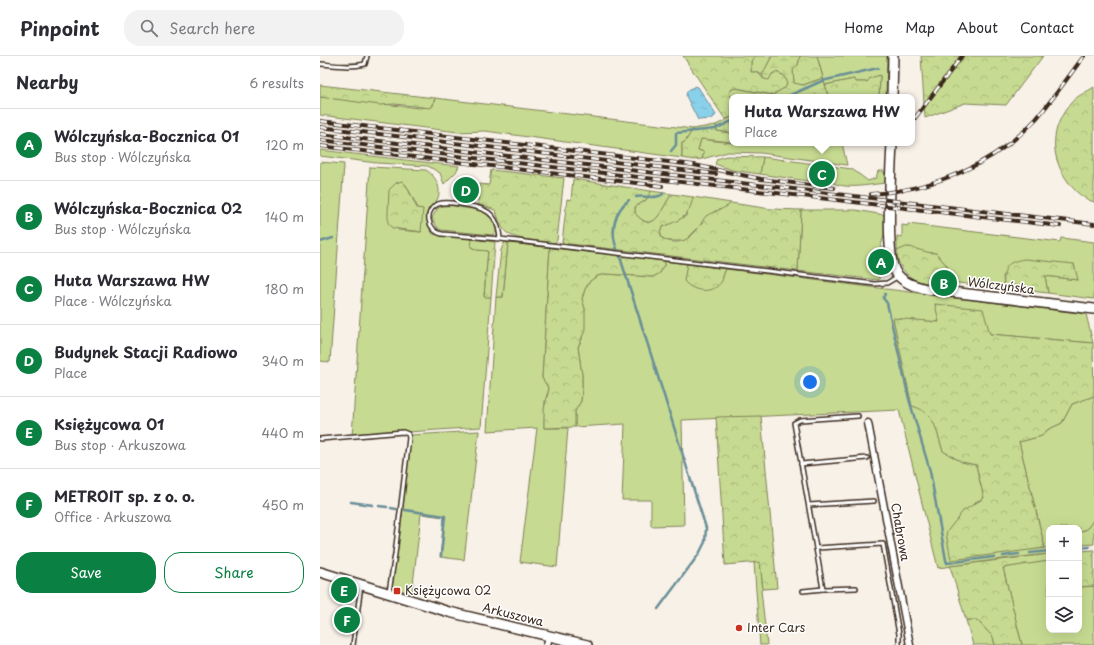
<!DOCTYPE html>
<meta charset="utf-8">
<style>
:root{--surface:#fff;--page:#f2f2f3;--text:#2b2b33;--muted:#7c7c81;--line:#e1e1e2;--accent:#0b8043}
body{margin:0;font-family:"Playpen Sans",sans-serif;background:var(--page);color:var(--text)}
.controls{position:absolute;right:12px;bottom:12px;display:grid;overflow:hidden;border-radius:8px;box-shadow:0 4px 16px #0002}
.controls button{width:36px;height:36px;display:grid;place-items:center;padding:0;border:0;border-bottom:1px solid var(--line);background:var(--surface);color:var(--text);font:20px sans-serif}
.you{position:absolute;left:490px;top:326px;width:14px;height:14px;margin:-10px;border:3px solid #fff;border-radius:50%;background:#1a73e8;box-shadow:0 0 0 6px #1a73e833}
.badge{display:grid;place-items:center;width:26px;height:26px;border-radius:50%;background:var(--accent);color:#fff;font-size:13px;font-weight:700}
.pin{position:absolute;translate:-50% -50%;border:2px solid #fff;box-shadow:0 1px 4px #0006}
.popup{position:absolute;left:409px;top:38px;width:186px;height:52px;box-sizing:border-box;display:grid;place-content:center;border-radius:8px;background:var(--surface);filter:drop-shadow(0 1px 3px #0005);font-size:13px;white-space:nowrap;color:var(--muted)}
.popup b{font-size:15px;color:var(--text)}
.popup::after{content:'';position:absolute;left:50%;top:100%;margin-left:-8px;border:8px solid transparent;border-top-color:var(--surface)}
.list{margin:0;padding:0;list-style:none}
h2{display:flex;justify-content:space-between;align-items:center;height:52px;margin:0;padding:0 16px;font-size:17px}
h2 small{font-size:13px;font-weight:400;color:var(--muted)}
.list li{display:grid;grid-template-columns:26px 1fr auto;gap:12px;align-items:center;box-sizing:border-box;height:72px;padding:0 16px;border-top:1px solid var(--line)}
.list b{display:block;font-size:15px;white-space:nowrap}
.list p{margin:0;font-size:13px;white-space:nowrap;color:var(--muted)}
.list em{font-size:13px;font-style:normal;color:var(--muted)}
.actions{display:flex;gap:8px;padding:12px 16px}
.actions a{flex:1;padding:9px 0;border:1px solid var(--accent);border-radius:16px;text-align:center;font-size:14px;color:var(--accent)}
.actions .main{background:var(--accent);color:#fff}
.icon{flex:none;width:22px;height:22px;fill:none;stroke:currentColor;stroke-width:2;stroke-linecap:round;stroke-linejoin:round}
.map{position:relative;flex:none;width:774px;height:589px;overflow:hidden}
header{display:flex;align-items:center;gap:24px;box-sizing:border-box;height:56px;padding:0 20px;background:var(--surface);border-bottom:1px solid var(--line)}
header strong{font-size:19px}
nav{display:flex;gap:22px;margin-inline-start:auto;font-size:14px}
.search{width:280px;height:36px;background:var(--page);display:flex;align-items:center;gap:10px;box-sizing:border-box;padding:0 14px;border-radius:16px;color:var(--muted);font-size:15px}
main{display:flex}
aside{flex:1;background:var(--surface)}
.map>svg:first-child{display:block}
.grass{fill:#c6db91;stroke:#808258;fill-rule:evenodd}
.forest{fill:url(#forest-crowns);stroke:#808258}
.wetland{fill:url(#wetland-marsh);stroke:#808258}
.water{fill:url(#water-ripples);stroke:#6a8e98}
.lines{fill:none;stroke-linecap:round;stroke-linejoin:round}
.stream{stroke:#6a8e98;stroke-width:2.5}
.lane-casing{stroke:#3b2a1e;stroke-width:6}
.street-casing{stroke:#3b2a1e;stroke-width:9}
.secondary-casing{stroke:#3b2a1e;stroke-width:12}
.lane{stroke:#fff;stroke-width:3}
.street{stroke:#fff;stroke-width:6}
.secondary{stroke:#fff;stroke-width:9}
.rail-casing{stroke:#3b2a1e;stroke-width:4}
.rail{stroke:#fff;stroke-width:2.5;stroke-dasharray:8;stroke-linecap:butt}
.poi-dot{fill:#c8321e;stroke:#fff;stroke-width:1.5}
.labels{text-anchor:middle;stroke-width:3;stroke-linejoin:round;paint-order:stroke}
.street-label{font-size:12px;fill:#3b2a1e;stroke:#fff}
.poi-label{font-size:12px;fill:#3b2a1e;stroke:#fff;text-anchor:start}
</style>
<header>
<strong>Pinpoint</strong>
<div class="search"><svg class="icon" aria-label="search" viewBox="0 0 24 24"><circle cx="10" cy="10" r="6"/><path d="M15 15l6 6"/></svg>Search here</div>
<nav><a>Home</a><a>Map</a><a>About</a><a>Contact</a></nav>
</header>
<main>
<aside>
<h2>Nearby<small>6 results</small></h2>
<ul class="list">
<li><span class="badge">A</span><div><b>Wólczyńska-Bocznica 01</b><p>Bus stop · Wólczyńska</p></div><em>120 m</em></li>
<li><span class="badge">B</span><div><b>Wólczyńska-Bocznica 02</b><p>Bus stop · Wólczyńska</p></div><em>140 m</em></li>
<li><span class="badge">C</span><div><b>Huta Warszawa HW</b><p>Place · Wólczyńska</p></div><em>180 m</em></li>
<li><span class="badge">D</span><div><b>Budynek Stacji Radiowo</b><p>Place</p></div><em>340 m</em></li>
<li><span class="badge">E</span><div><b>Księżycowa 01</b><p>Bus stop · Arkuszowa</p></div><em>440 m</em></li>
<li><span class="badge">F</span><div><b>METROIT sp. z o. o.</b><p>Office · Arkuszowa</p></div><em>450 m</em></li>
</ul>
<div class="actions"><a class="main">Save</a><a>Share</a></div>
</aside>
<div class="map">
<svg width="774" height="589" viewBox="0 0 774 589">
<defs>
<pattern id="forest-crowns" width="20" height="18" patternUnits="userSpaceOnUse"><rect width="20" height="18" fill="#c6db91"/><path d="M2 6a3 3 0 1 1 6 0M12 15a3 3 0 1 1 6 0" fill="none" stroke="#abbc7d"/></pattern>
<pattern id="wetland-marsh" width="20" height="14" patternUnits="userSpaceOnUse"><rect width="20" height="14" fill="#c6db91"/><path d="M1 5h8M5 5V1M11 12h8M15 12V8" fill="none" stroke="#abbc7d"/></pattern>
<pattern id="water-ripples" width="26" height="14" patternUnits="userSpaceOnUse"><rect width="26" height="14" fill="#89d1ea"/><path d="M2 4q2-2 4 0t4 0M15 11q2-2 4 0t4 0" fill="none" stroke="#77b4c8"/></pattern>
</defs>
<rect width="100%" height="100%" fill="#f8f1e8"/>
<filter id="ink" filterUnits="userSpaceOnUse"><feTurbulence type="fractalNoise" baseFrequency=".025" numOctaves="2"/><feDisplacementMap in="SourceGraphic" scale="8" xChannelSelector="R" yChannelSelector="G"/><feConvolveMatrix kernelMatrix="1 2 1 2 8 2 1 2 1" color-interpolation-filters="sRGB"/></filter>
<g filter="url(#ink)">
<g class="grass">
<polygon points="435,0 452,0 442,19 437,16 431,16 431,5"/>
<polygon points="497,0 567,0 566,41 559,41 560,20 547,26 536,26 534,23 505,29"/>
<polygon points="0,41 99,52 113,50 115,42 373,73 365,86 362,87 362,102 165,75 138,76 0,59"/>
<polygon points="381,83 412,87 522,87 527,109 441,97 408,96 382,103 384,96 378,94"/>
<polygon points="0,94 120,108 139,110 136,116 124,128 120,117 108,110 57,107 0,100"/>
<path d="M443 101 532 113 548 125 556 122 558 115H564L567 127C550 128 521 136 508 123V115L497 114 495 126 440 118Z"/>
<polygon points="0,106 24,108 10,306 0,305"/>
<path d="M50 111 106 114C115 119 123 133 117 144 114 149 109 152 106 159L109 172 113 178 152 183 151 191 157 194H168L164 240 171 241 161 371 88 376 84 374 32 380ZM86 129 98 152 101 176 78 174Z"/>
<path d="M331 135 352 138C342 150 335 182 315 157V151L326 144Z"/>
<polygon points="373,141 411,147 405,153 395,155 365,185 348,185 342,182 340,176 342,171 366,160"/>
<path d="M122 150C139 149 168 150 175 168 177 173 177 176 173 179L121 174 117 171 112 162 117 153Z"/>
<polygon points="481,154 535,154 565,159 565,176 560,193 559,224 478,215"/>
<polygon points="588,168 740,186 741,182 774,186 774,243 728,237 725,220 757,224 754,208 683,220 684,232 629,226 627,210 616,197 604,197 590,191 577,195 577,180 582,181 582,169 588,170"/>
<polygon points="188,187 230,191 222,322 229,333 225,345 224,372 248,372 237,511 200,506 217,372 167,375 176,241 183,241"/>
<path d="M346 205 367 208 365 225H401L406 213 766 258 773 287 670 278 615 248 620 266 573 263 602 352 613 362 623 395 642 406 656 409 664 442 655 446 686 496 725 492 699 386 722 380 727 374 742 367 752 348 774 340V463C770 470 767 473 759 477V472H729V498L682 503 618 512 579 354 362 364 364 469 331 470V444H302L305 368 255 371V355L261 345 262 332V319L258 291 262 283 265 253 262 243 265 233 270 225 277 220 286 218 333 221 340 217Z"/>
<polygon points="159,375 144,504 120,501 124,461 101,458 92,537 72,532 91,379"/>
<polygon points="728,504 729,574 759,574 759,531 774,530 774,589 702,589 683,512"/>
<polygon points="440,506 443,533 441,534 447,589 440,589 434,507"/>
<polygon points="646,564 657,564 673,581 675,589 653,589"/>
</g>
<g class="forest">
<polygon points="363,0 435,0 431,5 431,16 437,16 444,23 456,16 463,19 467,25 467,31 452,39 415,32 409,37 412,42 412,61 405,63"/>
<polygon points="480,0 497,0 503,22 483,29 474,28 473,14 478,9"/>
<polygon points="601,0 723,0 686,49 645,47 605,62"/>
<polygon points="560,19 559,41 509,41 505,29 534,23 536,26 547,26 550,22"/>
<polygon points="0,29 115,42 111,52 75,48 60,49 0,41"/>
<path d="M774 31V146C759 141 751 131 743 118 729 93 733 68 751 47 756 40 767 36 774 31Z"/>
<polygon points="396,69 397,75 412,77 412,86 381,83 378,94 384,96 382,103 374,104 362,102 362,87 365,86 373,73"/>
<polygon points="406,100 443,101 440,118 412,114 395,108 397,103"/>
<path d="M171 114 244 122 237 184 235 187C222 185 192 185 184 174 180 169 178 160 175 154L158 148 159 128 169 129Z"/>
<path d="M253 123 331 135 326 144 315 151V157C335 182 342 150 352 138L373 141C369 162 360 164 342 171L340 176 342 182C357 191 370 184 379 171 382 167 383 163 386 160 395 154 404 154 411 147L451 153 481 154 478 215 242 187 247 143 251 144Z"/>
<polygon points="82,125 86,129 97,152 103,153 101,176 72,172 68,167 68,157 69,134 76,127"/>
<polygon points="152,183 175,186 171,241 164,241 168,195 157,194 151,191"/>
<polygon points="185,186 188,187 183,241 176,241 181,194"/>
<polygon points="230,191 346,205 340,217 333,221 286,218 277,220 270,225 265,233 262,243 265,253 265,274 258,291 262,319 262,332 261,345 255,355 255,371 224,372 224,353 229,333 222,322"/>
<path d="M586 191C596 191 603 197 616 197L627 210 629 226C620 225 612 228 604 227 589 224 576 210 577 195Z"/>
<path d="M705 203 754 208 758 224 725 220 728 237 684 232C683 211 685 206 705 203Z"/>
<path d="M367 208 406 213C404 216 403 221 402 225 393 239 373 236 364 225Z"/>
<path d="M615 248 663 253 670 278 773 287 774 340 752 348 742 367 727 374 722 380 699 386 725 492 631 504 626 477 643 455 664 442 656 409 642 406 623 395C616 374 615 356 592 350L573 262 619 266Z"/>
<polygon points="441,360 457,532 443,533 440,506 405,509 396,361"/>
<polygon points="774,463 774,488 759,489 759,477 767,473"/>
<polygon points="774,494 774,530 759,531 759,495"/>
<polygon points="729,498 729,507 728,505 683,512 702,589 675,589 673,581 657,564 646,564 630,510"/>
</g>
<g class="wetland">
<polygon points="452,0 480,0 478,9 473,14 474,27 483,29 503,22 509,41 412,42 409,37 411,34 415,32 452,39 466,31 467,25 463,19 456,16 452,18 449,24 444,23 442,19"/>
<polygon points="412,61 412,77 397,75 396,69"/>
</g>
<polygon class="water" points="375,30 378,31 396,59 392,63 378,64 366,40 367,35"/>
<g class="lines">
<g class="stream">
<polyline points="466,41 502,25 558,12"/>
<polyline points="351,95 356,89 356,77 395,73 412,65"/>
<path d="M316 141C325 139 335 144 343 138"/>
<polyline points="0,186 13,182"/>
<path d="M297 193C290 176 294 155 309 144"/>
<polyline points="300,201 386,472 385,486 379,498 338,553"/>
<polyline points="565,238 563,242 567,247 589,343 610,415 626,504 627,507 674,501"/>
<polyline points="31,446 53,449"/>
<polyline points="59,450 67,451"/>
<polyline points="71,452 76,453"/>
<polyline points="85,454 125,460 121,500"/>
<polyline points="759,492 769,491"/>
<polyline points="710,497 729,495"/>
<polyline points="683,500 699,498"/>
</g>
<defs>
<g id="lane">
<path d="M0 8C15 9 30 12 45 8L47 0"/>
<path d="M180 183C178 155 164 151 139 148 133 147 124 146 118 148 103 155 108 175 122 178L180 183 555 228 567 227 577 221"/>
<polyline points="0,383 83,376 88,378 89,382 75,498 69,536"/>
<polyline points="481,408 547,402"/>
<polyline points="489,449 554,445"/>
<polyline points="496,492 474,367 480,364 538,360"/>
<polyline points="536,532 503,533 496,492 563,488 579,578 579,589"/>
<polyline points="483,535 503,533"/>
<polyline points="33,589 41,529"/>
</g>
<g id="street">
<polyline points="548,367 590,589"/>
<polyline points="227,589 229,580"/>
</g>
<g id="secondary">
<polyline points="572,41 573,0"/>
<path d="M572 87C571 112 565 198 575 215 582 227 595 230 606 233L774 253"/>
<polyline points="0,516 129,556 267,589"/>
</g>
</defs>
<use href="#lane" class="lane-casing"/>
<use href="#street" class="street-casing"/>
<use href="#secondary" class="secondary-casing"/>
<use href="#lane" class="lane"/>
<use href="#street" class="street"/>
<use href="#secondary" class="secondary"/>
<defs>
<g id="rail">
<polyline points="595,62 642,0"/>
<polyline points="0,65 374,109 441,123 514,132"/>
<polyline points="0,71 396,118"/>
<polyline points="0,78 774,168"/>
<polyline points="0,84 740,170"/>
<polyline points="0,90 342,130"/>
<path d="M551 138C612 134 674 109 716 63 733 43 748 21 764 0"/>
</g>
</defs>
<use href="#rail" class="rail-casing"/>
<use href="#rail" class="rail"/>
</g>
</g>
<g class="poi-dot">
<rect x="73" y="531" width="8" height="8" rx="2"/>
<circle cx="419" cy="572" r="4"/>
</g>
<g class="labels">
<g class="street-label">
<text transform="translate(681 230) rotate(7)" y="4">Wólczyńska</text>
<text transform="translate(580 476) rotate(80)" y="4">Chabrowa</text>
<text transform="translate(193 559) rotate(14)" y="4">Arkuszowa</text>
</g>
<g class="poi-label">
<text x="85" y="539">Księżycowa 02</text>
<text x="427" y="576">Inter Cars</text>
</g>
</g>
</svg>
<div class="controls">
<button>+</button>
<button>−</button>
<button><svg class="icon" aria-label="layers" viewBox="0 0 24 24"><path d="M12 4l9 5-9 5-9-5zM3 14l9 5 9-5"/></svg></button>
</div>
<div class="you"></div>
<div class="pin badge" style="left:561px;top:206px">A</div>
<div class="pin badge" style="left:624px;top:227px">B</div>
<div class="pin badge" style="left:502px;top:118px">C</div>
<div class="popup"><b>Huta Warszawa HW</b>Place</div>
<div class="pin badge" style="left:146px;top:134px">D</div>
<div class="pin badge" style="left:24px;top:534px">E</div>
<div class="pin badge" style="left:27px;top:564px">F</div>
</div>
</main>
